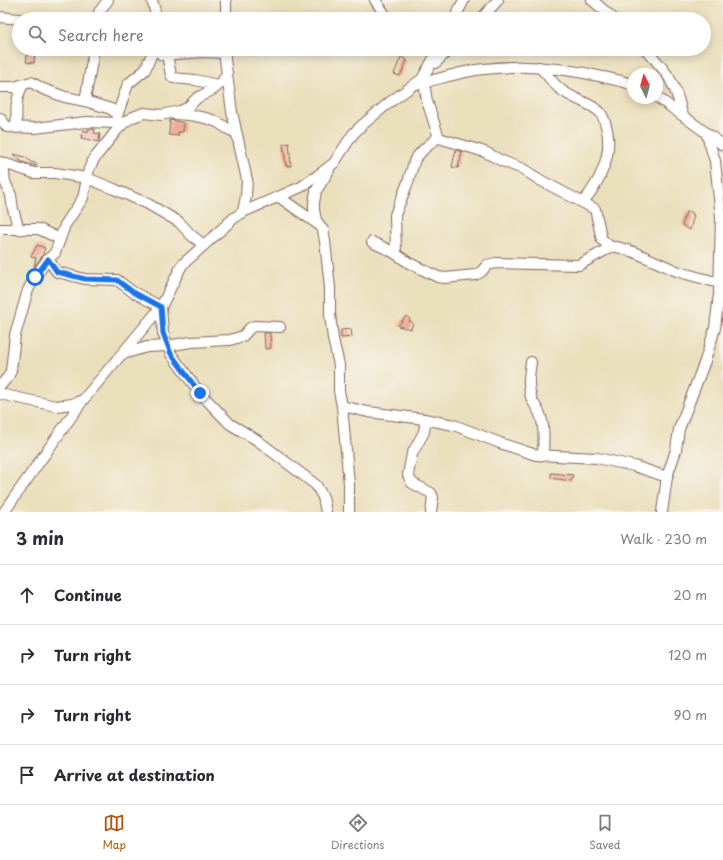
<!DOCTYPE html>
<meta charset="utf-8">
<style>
:root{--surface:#fff;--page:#f7f7f7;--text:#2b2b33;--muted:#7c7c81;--line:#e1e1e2;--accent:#b45309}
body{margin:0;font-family:"Playpen Sans",sans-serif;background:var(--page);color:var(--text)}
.compass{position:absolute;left:627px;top:68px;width:36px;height:36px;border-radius:50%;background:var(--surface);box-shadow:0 2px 10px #0003;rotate:354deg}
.stop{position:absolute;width:12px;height:12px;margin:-9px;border:3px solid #1a73e8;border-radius:50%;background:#fff}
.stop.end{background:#1a73e8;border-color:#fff;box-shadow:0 1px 4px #0008}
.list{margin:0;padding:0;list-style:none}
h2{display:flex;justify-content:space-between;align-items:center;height:52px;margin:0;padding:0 16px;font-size:17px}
h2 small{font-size:13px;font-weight:400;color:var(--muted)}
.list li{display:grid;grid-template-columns:26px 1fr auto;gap:12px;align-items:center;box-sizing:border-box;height:60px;padding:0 16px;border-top:1px solid var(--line)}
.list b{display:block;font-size:15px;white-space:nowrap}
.list em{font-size:13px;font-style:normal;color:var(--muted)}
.icon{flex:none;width:22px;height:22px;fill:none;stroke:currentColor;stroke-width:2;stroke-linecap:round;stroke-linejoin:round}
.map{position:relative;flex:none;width:723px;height:512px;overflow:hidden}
.search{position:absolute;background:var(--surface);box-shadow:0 2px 10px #0003;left:12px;right:12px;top:12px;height:44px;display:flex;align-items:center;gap:10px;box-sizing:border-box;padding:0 14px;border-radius:22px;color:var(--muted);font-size:15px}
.sheet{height:292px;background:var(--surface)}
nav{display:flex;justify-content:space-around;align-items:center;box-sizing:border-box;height:56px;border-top:1px solid var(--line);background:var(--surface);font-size:11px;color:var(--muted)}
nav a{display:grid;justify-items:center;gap:2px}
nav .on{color:var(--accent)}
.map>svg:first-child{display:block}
.building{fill:#efa68e}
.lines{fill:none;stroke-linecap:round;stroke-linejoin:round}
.minor-casing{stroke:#82625d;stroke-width:12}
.minor{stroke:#fff;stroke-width:10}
.route{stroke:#1a73e8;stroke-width:5}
</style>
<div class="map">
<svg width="723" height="512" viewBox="0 0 723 512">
<rect width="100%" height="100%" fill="#f7f3e8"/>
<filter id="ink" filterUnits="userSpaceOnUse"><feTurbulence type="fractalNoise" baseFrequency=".025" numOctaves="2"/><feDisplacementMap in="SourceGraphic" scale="8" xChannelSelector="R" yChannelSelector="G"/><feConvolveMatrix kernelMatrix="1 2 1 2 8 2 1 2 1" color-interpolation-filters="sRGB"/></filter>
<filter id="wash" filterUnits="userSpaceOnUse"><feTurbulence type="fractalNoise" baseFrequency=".012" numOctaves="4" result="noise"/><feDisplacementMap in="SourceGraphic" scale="16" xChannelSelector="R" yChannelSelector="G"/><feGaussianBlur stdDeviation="0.9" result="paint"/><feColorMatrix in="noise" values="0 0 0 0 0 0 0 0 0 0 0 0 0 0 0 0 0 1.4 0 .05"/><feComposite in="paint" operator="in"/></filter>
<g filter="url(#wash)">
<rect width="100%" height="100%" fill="#eadfbb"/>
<g id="blocks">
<g class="building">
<polygon points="28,49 35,49 34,63 26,62"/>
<polygon points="401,57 407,60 400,76 394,74"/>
<polygon points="170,120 184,123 183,132 178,132 178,136 169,135"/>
<polygon points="88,129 95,129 94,133 100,134 99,142 81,138 83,130 88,132"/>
<polygon points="289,143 291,166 286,166 283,144"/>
<polygon points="456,150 462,152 458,168 452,167"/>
<polygon points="13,154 25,157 31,162 37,164 36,166 22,162"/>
<polygon points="686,212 692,212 692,214 694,215 690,230 682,225"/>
<polygon points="37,245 45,248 42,256 34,267 36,258 31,257"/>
<polygon points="406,316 410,319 409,321 413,323 411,329 398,326"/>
<polygon points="351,329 352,337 341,338 341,330"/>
<polygon points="264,333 270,333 271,348 265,349"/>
<polygon points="551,473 573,475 571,481 551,478"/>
</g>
</g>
</g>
<g filter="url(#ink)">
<use href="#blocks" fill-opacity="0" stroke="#82625d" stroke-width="1"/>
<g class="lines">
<defs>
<g id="minor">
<polyline points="152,0 157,19"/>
<polyline points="375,0 388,19"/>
<polyline points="592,0 614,19"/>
<polyline points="0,17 19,19"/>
<polyline points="97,19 99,12 108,0"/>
<polyline points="226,19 226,0"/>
<polyline points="454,19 464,0"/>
<polyline points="481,19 498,0"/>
<polyline points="156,49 162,55 204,52 225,53"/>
<polyline points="225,49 225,59 232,112 247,180 246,196 243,212"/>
<path d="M645 49C667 71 676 84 682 114"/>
<polyline points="167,55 171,75 173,78 195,80 218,85"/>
<polyline points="435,63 450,49"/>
<path d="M539 67C547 73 552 83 560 89 572 99 589 102 600 112 603 116 605 122 606 126 614 153 600 182 583 202"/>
<polyline points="424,83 427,101 439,138 485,152 502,161 523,169 540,180 595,209 602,240 611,247"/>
<path d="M418 84C440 79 462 71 484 69 524 64 564 68 603 77 613 79 623 81 633 85"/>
<polyline points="0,87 14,87 31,82 43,89 65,97 85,101 111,109 116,113 119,128"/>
<polyline points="657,97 723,145"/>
<polyline points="85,101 94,49"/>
<path d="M174 114C188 115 204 116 217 122 225 126 228 131 236 132"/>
<polyline points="117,116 128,84 145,70 154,49"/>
<polyline points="0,118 7,127 35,128 86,122 119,123"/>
<path d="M17 128C16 112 15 98 23 85"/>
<polyline points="0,162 34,173 55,173 87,178 114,189 148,204 179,222 191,235 204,245"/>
<polyline points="3,163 5,182 11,195 13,209 19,230"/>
<polyline points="329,170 316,191 314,203 314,210 316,220 323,230 325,241 330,288 330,314 333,339 339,365 339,391 342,406 349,484 349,512"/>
<polyline points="279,197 319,225"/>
<polyline points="0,229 39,229 60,239"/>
<polyline points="372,242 393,252 409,263 438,277 445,278 475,275 481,272 487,265 496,263 579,265 611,247 617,247 634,252 679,272 723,284"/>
<polyline points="396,254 395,215 408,182 415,159 424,149 438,137"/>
<polyline points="48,259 57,272 85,279 117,280 133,292 161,307 163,333 171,354 200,393 230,424 257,440 316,485 323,497 326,512"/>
<polyline points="123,354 147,347 167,346 191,342 230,340 243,336 250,328 254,326 280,327"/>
<path d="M531 362C529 375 527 389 533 402 537 408 541 414 542 421 545 432 543 445 543 456"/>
<polyline points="0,386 8,377 11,371 15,335 28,290 35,277 48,259 55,253 65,225 83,198 89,169 94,159 117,130 125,122 133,117 144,113 161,115 180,111 187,108 197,98 214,89 222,82 227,73"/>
<polyline points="0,394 56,406 72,404 83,400"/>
<polyline points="342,406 368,412 424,419 454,425 500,443 536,455 597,458 634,466 667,477"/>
<polyline points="424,419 425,425 424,432 412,454 408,475 412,483 431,493 433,497 431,512"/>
<polyline points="4,512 83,400 161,307 182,265 234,218 243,212 301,187 317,176 334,163 353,134 361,126 390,102 422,79 439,49"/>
<polyline points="662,512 667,477 676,450 679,429 705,361 715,328 719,294 721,217 715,161 707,135"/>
</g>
</defs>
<use href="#minor" class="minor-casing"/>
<use href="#minor" class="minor"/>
</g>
</g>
<g class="lines" filter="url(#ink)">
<polyline class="route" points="35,277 48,259 57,272 85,279 117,280 133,292 161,307 163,333 171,354 200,393"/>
</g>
</svg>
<svg class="compass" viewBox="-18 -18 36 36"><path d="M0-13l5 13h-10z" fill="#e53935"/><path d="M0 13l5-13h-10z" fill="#7c7c81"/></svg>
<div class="stop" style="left:35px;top:277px"></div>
<div class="stop end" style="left:200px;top:393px"></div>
<div class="search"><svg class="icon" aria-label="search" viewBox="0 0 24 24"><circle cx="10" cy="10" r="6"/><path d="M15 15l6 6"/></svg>Search here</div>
</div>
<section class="sheet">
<h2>3 min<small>Walk · 230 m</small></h2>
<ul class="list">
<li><svg class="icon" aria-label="ahead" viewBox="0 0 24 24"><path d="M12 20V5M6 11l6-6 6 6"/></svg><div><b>Continue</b></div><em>20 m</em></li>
<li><svg class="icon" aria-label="right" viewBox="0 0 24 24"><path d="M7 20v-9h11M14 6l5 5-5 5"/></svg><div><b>Turn right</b></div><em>120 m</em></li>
<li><svg class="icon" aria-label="right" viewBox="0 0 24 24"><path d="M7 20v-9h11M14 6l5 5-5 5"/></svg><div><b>Turn right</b></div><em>90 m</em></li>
<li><svg class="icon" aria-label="arrive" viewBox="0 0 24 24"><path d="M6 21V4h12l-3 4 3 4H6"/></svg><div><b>Arrive at destination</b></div></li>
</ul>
</section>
<nav>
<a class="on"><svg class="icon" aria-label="map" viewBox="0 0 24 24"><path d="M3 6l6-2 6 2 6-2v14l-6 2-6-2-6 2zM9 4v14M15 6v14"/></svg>Map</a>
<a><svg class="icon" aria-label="directions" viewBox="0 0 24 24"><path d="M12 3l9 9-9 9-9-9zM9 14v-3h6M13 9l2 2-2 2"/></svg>Directions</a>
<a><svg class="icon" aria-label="saved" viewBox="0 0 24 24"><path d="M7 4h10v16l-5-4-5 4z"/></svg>Saved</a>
</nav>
